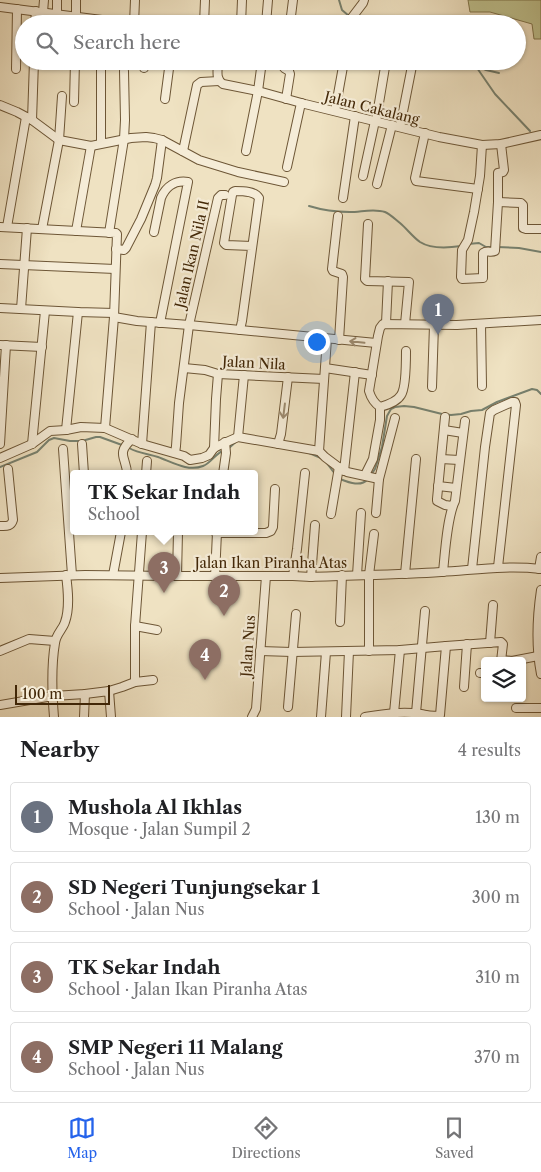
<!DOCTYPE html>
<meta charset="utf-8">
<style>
:root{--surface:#fff;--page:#f2f2f2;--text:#202124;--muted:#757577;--line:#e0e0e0;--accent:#2563eb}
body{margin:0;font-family:"Libre Caslon Text",serif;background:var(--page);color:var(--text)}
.controls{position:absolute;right:15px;bottom:15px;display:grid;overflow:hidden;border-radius:5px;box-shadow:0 1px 4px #0004}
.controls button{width:45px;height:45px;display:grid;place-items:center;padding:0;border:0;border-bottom:1px solid var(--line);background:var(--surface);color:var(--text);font:25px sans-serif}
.scale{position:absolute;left:15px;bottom:12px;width:95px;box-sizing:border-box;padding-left:5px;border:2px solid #422707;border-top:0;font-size:14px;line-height:18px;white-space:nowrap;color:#422707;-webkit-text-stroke:4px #f5ecd7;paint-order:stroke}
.you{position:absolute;left:316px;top:341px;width:18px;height:18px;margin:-12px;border:4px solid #fff;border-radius:50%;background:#1a73e8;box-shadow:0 0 0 8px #1a73e833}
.badge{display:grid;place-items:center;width:32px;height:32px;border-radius:50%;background:var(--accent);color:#fff;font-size:16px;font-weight:700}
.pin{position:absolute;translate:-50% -41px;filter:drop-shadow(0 1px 2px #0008)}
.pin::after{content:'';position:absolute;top:26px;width:18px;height:15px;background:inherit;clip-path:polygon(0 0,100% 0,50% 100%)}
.popup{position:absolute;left:70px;top:470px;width:188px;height:65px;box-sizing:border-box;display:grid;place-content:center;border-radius:5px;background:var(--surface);filter:drop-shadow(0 1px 4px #0005);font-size:16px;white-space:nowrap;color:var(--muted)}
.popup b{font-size:19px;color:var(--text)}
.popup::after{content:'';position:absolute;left:50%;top:100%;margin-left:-10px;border:10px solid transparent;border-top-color:var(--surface)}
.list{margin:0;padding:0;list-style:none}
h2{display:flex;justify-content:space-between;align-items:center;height:65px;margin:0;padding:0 20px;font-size:21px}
h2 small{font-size:16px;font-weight:400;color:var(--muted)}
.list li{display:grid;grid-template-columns:32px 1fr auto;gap:15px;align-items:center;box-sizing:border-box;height:70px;margin:0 10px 10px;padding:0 10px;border:1px solid var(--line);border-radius:5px}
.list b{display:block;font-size:19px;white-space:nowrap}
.list p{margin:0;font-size:16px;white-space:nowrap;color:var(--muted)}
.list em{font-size:16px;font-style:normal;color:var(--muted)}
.icon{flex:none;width:28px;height:28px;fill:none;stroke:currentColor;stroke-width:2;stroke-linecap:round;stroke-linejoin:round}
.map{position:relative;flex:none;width:541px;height:717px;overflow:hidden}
.search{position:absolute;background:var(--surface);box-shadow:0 1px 4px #0004;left:15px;right:15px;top:15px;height:55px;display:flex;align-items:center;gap:12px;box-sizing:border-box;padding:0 18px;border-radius:28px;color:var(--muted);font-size:19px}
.sheet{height:385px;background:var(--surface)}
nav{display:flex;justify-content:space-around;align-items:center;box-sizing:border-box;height:70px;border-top:1px solid var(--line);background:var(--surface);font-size:14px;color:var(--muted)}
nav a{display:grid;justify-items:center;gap:2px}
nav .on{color:var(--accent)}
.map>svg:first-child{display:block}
.green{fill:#bfc28f;stroke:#80744b}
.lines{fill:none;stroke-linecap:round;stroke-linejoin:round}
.stream{stroke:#77816f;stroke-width:2}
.minor-casing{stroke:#6d5636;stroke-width:10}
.minor{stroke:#f5ecd7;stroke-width:8}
.oneway{stroke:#9c8a6f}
.labels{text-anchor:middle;stroke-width:4.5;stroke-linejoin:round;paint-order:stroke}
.street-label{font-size:14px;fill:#422707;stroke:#f5ecd7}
</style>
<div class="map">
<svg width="541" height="717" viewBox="0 0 541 717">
<rect width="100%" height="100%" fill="#efe2c2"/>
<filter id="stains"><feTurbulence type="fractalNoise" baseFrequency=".004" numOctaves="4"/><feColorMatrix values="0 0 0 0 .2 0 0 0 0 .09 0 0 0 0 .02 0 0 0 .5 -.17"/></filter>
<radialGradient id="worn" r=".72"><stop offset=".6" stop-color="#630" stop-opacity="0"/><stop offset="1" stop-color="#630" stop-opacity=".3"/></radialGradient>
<polygon class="green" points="468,0 541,0 541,39 534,39 532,24 490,12 470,12"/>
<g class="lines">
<g class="stream">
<polyline points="339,0 342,10 349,16"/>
<polyline points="353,19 359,24"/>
<polyline points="468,61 486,70 499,73"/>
<polyline points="475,65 495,94 530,131"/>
<path d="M309 206C322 210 336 212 350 212 361 212 374 208 385 212 390 214 396 220 400 223 407 229 413 237 420 242 431 249 448 248 461 246"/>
<polyline points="468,244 479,243 486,247 492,247"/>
<polyline points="497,247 519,248 541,252"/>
<path d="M129 448C138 453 148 454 158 457 172 462 188 472 203 466 211 463 215 454 224 450"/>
<polyline points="229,448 238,440"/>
<polyline points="309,453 321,458"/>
<polyline points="326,462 335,474"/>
<polyline points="0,467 37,452 49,440 54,438 70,441 82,441 96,437 100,437 122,445"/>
<polyline points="371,475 375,469 382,447 387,416 391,409 395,407 404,406 414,407 442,414 451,415 461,414 471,411 482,410 497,402 532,389 537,390 541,394"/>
<path d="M340 479C350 483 361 487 368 479"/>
</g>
<defs>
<g id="minor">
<polyline points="0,7 133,24"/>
<polyline points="43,12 44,0"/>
<polyline points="53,14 53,24"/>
<polyline points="57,14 57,0"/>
<polyline points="35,24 36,11"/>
<polyline points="76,24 76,0"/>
<polyline points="134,24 135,0"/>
<polyline points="204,24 205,0"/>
<polyline points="241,24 242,0"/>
<polyline points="266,24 268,0"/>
<polyline points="290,24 293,0"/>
<polyline points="347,24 363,3 364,0"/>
<polyline points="101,61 101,143"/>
<path d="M218 61C218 70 215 79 223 84L258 91 305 104 439 137 482 145 501 144 541 135"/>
<polyline points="284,61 284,68 289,71 290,74 286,99"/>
<polyline points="132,65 132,61"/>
<polyline points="144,68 144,61"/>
<polyline points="16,69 17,9"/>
<polyline points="165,99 170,61"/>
<polyline points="74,102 75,61"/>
<polyline points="0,105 17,112 32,120 59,140 91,146 131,138 146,137 154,138 162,140 199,160 238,172 284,182"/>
<polyline points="335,111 344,61"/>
<polyline points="32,120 34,61"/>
<polyline points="376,121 386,61"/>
<polyline points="400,127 413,61"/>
<polyline points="425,133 415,178 416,181 478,189"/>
<path d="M482 145 480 176 474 212 468 240 462 250 461 277 462 279 483 278V253C487 250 491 253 495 251L498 202V173L503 172 504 170 501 144"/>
<polyline points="183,151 197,85 201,82 219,81"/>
<polyline points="246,151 258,91 262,61"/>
<polyline points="287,167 301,103"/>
<polyline points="363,176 375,121"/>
<polyline points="377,184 392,125"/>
<polyline points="343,198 355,116"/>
<polyline points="498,202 521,203 523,205 523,228 526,229 541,229"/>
<polyline points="338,216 332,269 333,271 342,274 343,277 339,340"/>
<polyline points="368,224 365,279 367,281 409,282 405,324"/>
<polyline points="0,227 116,233 117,234 114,317 105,428"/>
<polyline points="7,227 26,117"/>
<polyline points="42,229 59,140 62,96"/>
<polyline points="76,231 91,146"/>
<path d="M154 232 161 198C166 186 176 180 188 182L160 323"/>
<polyline points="109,233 124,139 125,120 124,71"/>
<polyline points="116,249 124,250 126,248 141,219 155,185 157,178 162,140"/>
<polyline points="0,264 115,269"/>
<polyline points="0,308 78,312 114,313"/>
<polyline points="21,309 27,228"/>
<polyline points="114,317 137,321 189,325 376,343"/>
<polyline points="386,323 388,281"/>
<polyline points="481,324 482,386"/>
<path d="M240 330 242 321 259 198C255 191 243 191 235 191L233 192 232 195 224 243 226 245 252 246"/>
<polyline points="0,345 42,347"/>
<path d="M406 351C406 360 406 388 401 395 397 402 387 405 380 407 374 403 371 398 369 391L378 336 380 328 383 324 457 325 541 320"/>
<polyline points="184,368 205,370 218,374 324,379"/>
<polyline points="325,368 372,375"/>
<polyline points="432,387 434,325"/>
<polyline points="445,417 437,499 437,501 445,505 452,506"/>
<polyline points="66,430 78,312"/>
<polyline points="444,430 463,433"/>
<polyline points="238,437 244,375"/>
<polyline points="0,444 6,345"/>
<polyline points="32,444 45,311"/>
<polyline points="82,444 84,474"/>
<polyline points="142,444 151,322"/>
<polyline points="278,444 281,434 288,377"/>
<polyline points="214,448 216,399 218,374"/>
<polyline points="63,449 72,575"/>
<polyline points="319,451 327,339"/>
<polyline points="175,453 176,446 179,403 189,325 218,198 221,195 225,195"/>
<polyline points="0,458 32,444 50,431 66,430 81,427 105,428 142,444 184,456 190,460 202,458 209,455 214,448 220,445 238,437 319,451 325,457 341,469 347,472 379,479"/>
<polyline points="441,459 459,460"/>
<polyline points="344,471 355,372"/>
<path d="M127 474C127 458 115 454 132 439"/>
<polyline points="146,474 147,461"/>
<polyline points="223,474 226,453 225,442"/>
<polyline points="365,475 373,459 380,420 380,407"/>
<polyline points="438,486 456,488"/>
<polyline points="376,513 379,479 395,418"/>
<polyline points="331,514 339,467"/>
<path d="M0 526C6 526 11 527 13 520L8 469"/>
<polyline points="142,532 135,626 135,682 153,680"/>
<polyline points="216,533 266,533 271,531 273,527 275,489"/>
<polyline points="472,569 485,447 490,413 494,410 512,402 515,402 516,405 498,567"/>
<polyline points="539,569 541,557"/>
<path d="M443 572C445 553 447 517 455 501L465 421"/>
<polyline points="405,574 416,459"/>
<polyline points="113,575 121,532"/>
<polyline points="357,575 361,513"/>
<polyline points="177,576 178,532"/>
<polyline points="293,576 297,549 305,473"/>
<polyline points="215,577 217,532"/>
<polyline points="311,577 315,525"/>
<path d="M0 578 85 575 172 576H293L311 577C354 575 398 575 441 572 475 570 507 565 541 569"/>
<path d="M541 590C537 617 536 648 541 674"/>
<polyline points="340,622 342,575"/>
<polyline points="135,626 157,630"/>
<polyline points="490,643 493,605"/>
<polyline points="0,651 29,639 55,641"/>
<polyline points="260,651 292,652 400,650 446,646 501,642 503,644 501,661"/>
<polyline points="369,651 369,575 374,534"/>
<polyline points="501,660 512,661 538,656"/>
<polyline points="480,673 485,673"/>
<polyline points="464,687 467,644"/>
<polyline points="109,691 122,687 135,682"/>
<polyline points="0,705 53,696 85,694 109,691 111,717"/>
<polyline points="288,707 296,614"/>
<polyline points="516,708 541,708"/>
<polyline points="394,713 400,650"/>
<polyline points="416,713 425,611"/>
<path d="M54 717C52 693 51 667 55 643 56 634 63 629 65 622 70 608 68 590 66 575"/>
<polyline points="84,717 85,694"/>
<polyline points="252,717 256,709 266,576"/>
<polyline points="321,717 326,652"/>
<polyline points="346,717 349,651"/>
<path d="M365 717C384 714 402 711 421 714 427 715 433 717 440 715L446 646"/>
</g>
</defs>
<use href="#minor" class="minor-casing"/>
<use href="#minor" class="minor"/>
</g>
<defs><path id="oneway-shaft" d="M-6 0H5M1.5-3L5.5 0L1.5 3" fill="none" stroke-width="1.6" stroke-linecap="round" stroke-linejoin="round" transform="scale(1.25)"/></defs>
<g class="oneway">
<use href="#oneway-shaft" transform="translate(357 342) rotate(-174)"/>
<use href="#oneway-shaft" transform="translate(284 411) rotate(97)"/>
</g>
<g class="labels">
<g class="street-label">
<text transform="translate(372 108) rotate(14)" y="5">Jalan Cakalang</text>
<text transform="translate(192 254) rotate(-77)" y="5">Jalan Ikan Nila II</text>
<text transform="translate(254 363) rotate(3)" y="5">Jalan Nila</text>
<text x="271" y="568">Jalan Ikan Piranha Atas</text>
<text transform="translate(248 646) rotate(-86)" y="5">Jalan Nus</text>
</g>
</g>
<rect width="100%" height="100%" filter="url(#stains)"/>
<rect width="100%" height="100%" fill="url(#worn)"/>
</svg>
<div class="controls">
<button><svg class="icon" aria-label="layers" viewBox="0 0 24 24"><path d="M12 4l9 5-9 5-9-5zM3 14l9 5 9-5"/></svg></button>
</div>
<div class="scale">100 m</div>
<div class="you"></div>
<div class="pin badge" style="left:438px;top:335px;background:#6b7280">1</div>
<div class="pin badge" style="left:224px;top:616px;background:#8d6e63">2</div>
<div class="pin badge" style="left:164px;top:593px;background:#8d6e63">3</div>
<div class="popup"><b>TK Sekar Indah</b>School</div>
<div class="pin badge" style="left:205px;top:680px;background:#8d6e63">4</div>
<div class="search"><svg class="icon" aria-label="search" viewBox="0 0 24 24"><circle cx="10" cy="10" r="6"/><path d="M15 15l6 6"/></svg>Search here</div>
</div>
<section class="sheet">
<h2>Nearby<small>4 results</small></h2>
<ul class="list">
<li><span class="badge" style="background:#6b7280">1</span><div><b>Mushola Al Ikhlas</b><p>Mosque · Jalan Sumpil 2</p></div><em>130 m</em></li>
<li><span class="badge" style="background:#8d6e63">2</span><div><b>SD Negeri Tunjungsekar 1</b><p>School · Jalan Nus</p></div><em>300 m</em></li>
<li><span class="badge" style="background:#8d6e63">3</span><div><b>TK Sekar Indah</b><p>School · Jalan Ikan Piranha Atas</p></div><em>310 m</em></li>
<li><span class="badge" style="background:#8d6e63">4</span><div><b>SMP Negeri 11 Malang</b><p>School · Jalan Nus</p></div><em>370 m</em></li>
</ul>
</section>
<nav>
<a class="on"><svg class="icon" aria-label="map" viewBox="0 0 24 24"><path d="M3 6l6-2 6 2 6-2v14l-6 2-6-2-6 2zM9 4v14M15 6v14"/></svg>Map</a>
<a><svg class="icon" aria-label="directions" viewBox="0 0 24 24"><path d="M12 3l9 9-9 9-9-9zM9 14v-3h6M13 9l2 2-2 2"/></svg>Directions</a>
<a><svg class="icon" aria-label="saved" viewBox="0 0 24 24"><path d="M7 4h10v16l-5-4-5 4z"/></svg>Saved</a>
</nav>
